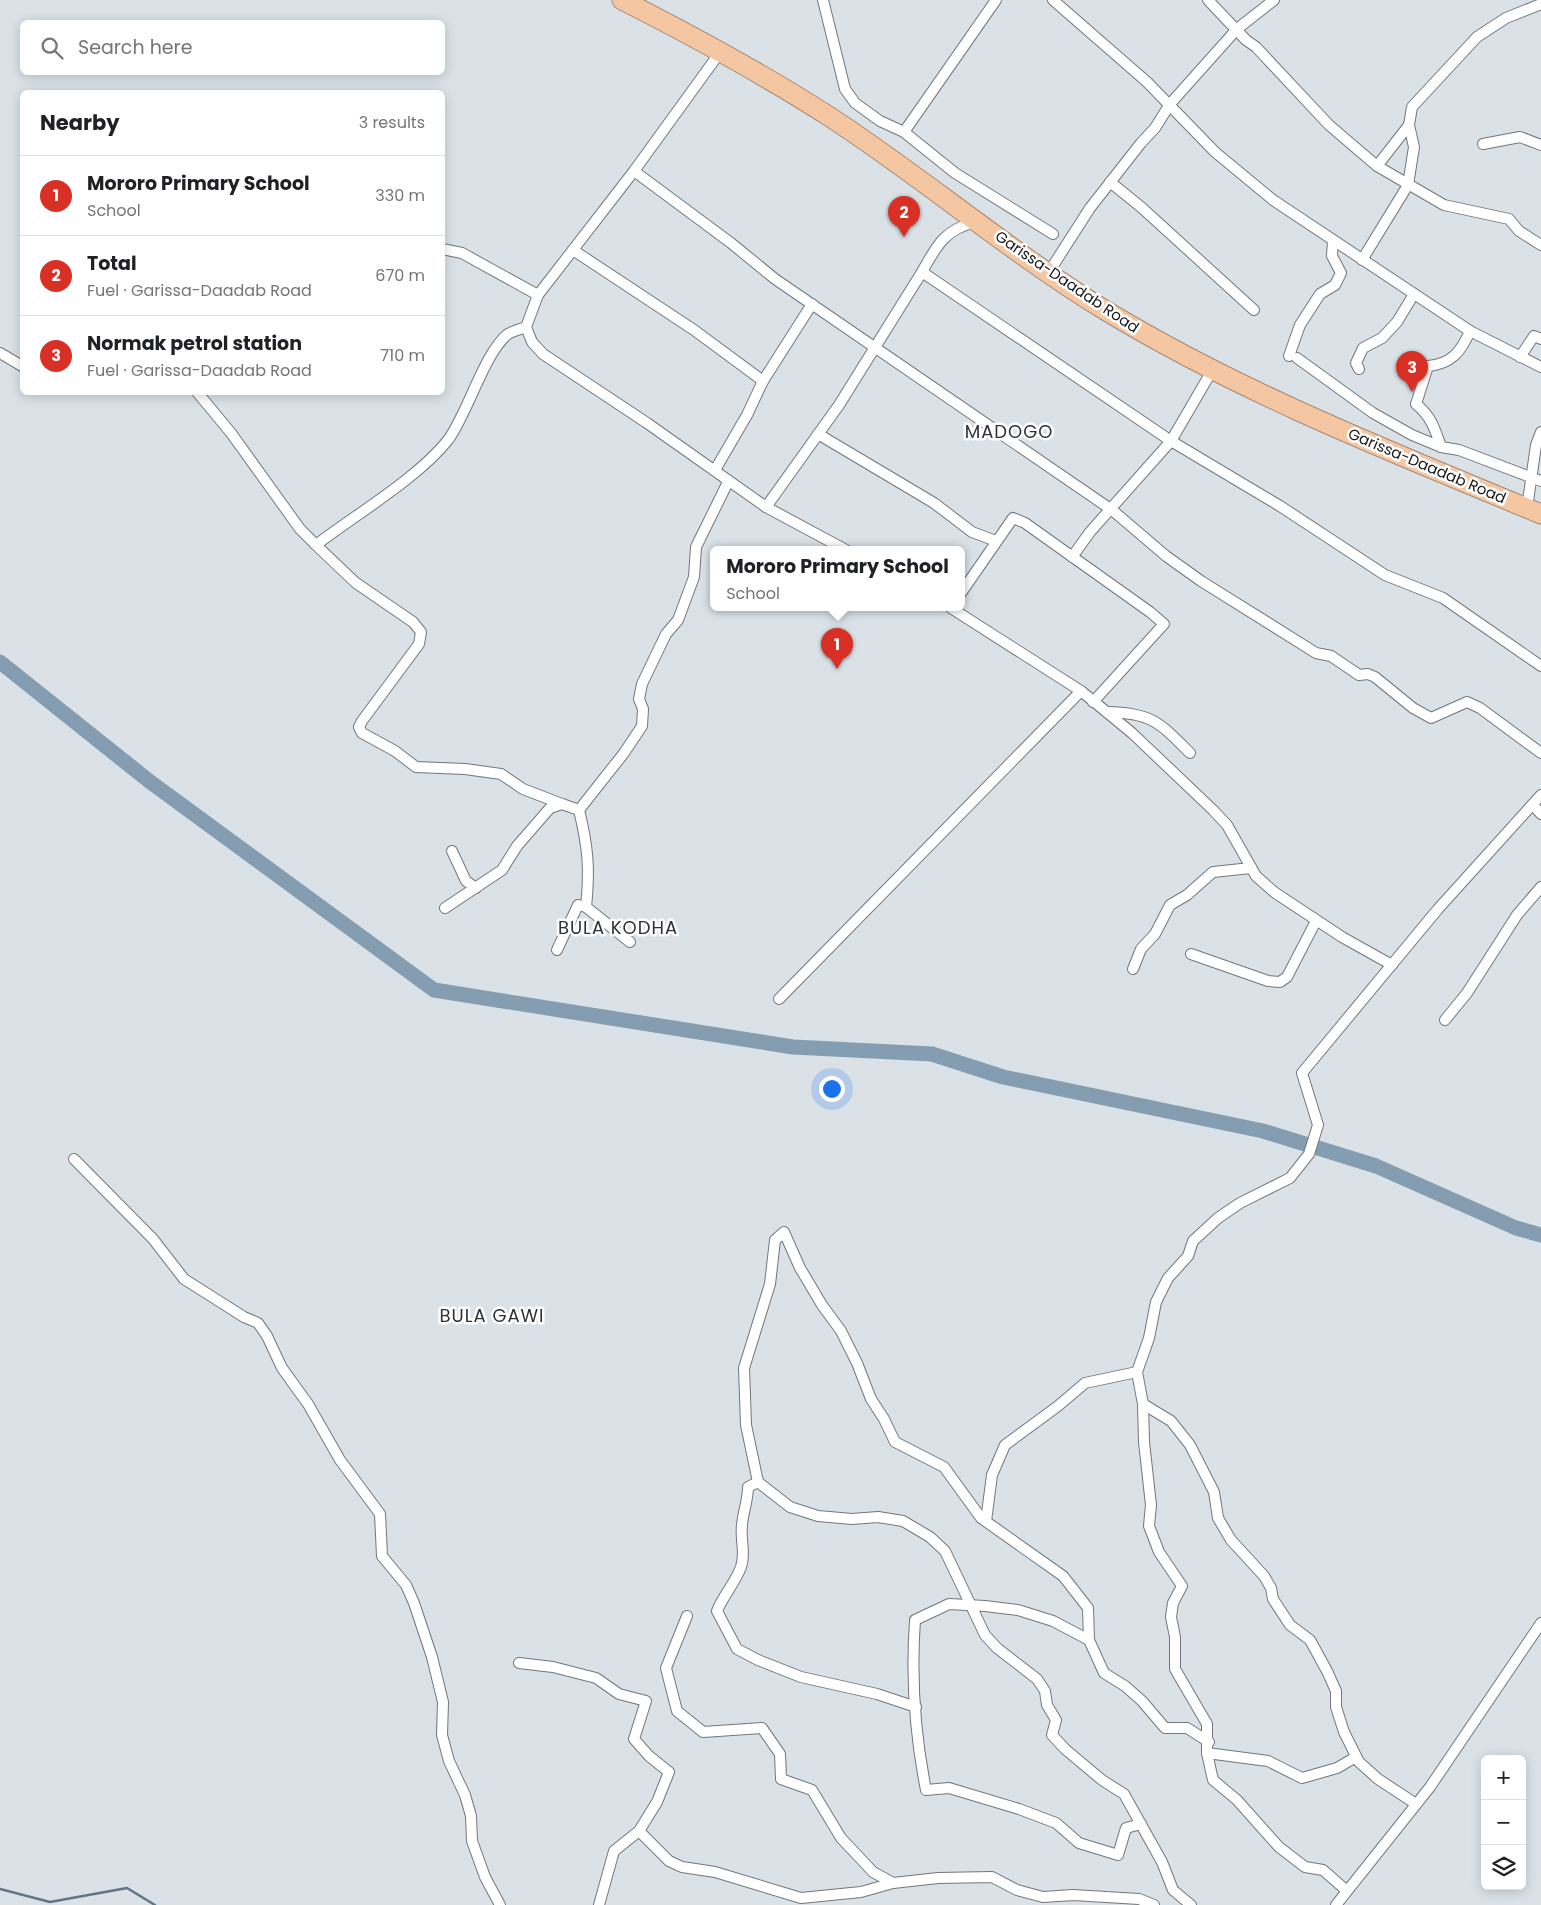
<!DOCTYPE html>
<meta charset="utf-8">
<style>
:root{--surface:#fff;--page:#f6f6f6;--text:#202124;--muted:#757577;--line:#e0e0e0;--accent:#d93025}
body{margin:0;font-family:Poppins,sans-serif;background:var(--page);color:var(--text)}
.controls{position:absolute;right:15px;bottom:15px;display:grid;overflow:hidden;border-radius:8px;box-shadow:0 2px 12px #0003}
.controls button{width:45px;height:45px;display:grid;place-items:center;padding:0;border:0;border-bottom:1px solid var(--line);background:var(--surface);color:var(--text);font:25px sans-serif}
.you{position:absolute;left:831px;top:1088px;width:18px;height:18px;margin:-12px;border:4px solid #fff;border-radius:50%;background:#1a73e8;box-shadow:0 0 0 8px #1a73e833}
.badge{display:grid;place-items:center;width:32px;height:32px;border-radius:50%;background:var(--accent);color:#fff;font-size:16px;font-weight:700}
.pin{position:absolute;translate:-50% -41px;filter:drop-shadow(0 1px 2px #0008)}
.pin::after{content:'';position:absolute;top:26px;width:18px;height:15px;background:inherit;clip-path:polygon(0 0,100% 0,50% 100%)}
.popup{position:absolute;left:710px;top:546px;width:255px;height:65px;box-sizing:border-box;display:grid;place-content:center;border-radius:8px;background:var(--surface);filter:drop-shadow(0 1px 4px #0005);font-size:16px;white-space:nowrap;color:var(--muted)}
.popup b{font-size:19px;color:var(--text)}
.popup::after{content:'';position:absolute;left:50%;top:100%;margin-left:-10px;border:10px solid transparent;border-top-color:var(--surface)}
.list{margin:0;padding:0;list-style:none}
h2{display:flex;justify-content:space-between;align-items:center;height:65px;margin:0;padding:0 20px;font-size:21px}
h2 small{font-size:16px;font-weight:400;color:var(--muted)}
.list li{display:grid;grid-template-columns:32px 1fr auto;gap:15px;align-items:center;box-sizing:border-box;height:80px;padding:0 20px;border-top:1px solid var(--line)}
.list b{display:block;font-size:19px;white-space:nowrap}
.list p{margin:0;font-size:16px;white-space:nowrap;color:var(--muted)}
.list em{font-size:16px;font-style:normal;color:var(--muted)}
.icon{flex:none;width:28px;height:28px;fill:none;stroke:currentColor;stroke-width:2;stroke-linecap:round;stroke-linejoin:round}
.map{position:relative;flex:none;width:1541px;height:1905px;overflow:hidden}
.search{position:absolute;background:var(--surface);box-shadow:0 2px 12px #0003;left:20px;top:20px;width:425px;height:55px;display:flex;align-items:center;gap:12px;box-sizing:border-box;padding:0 18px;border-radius:8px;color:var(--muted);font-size:19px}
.panel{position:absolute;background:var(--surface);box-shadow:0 2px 12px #0003;left:20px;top:90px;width:425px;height:305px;border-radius:8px}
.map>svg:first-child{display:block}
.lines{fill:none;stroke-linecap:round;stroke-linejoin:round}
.stream{stroke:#637584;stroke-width:2.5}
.river{stroke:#849db1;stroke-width:15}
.street-casing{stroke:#71777c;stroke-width:12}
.highway-casing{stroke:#a78972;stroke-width:21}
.street{stroke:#fff;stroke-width:10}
.highway{stroke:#f5c6a2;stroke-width:19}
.labels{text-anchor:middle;stroke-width:5;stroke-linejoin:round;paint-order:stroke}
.street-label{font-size:15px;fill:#16181a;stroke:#fff}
.quarter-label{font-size:18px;letter-spacing:1px;fill:#2c3136;stroke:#fff}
</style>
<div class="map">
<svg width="1541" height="1905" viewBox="0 0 1541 1905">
<rect width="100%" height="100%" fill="#dae2e8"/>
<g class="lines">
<polyline class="stream" points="0,1889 50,1902 127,1888 155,1905"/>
<polyline class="river" points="0,662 149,781 434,990 793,1047 932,1054 1003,1077 1263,1131 1376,1166 1516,1228 1541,1235"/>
<defs>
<g id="street">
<polyline points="823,0 845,89 855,103 880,121 904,132 955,173 1053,234"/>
<polyline points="1053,0 1147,82 1215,152 1273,200 1470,331 1541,367"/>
<polyline points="1208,0 1246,40 1256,47 1329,125 1377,166 1444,205 1509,219 1519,231 1541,245"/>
<polyline points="721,51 634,171 538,295 526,327 532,342 543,354 647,423 766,507 846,550"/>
<polyline points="904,132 996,0"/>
<polyline points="1483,144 1520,137 1541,145"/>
<polyline points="1377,166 1409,125"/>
<polyline points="634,171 731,243 775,279 1112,510 1166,556 1201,581 1316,653 1331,656 1359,675 1368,674 1375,677 1413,708 1431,718 1467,702 1480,708 1541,753"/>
<polyline points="1110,182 1141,207 1254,310"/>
<polyline points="442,249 462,253 538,295"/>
<polyline points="573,250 694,330 763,381"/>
<polyline points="1362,260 1408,185 1414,147 1409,125 1412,107 1477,37 1506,18 1541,4"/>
<path d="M922 272C937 245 945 229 976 222"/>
<polyline points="1049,272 1090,208 1141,143 1155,128 1170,104 1237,29 1274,0"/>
<polyline points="0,353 22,366"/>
<polyline points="1289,356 1300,325 1320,294 1335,285 1341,273 1332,256 1333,240"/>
<polyline points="1520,357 1534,336 1541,339"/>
<polyline points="1297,358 1373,413 1412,435 1441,447 1459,450 1541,481"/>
<polyline points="1359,369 1356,363 1363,348 1382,338 1397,322 1414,294"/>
<path d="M197 392 231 433 300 529 316 545C355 515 418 478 448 440 468 413 484 353 508 334 513 331 521 329 526 327"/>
<polyline points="818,434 934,503 972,532 996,541"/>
<path d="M1441 447C1435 429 1431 416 1416 404L1428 366C1451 364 1461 352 1470 331"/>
<polyline points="715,470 747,415 763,381 812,304"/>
<polyline points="766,507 839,405 922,272 1171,441 1280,506 1385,575 1443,598 1541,666"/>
<polyline points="1527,508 1536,445 1541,432"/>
<polyline points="316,545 356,583 413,622 421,632 419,644 362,721 359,727 362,733 395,751 416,767 465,769 501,774 523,789 562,804"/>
<polyline points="1072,557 1090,532 1171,441 1213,369"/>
<polyline points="961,593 1013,518 1025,523 1150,612 1164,624 1093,702"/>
<polyline points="951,608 1081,691 1132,733 1213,810 1227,825 1256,876 1274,892 1342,937 1392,965"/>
<path d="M1107 712C1152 713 1159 722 1190 753"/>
<polyline points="1533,805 1541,814"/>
<path d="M579 810C588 847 590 869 586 907L630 942"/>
<polyline points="452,851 466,881 476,888"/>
<polyline points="445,908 502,870 517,846 550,808 562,804 579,810 624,753 642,726 643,709 639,699 642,684 666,634 678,620 694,577 696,547 728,482"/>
<polyline points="557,950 578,905 586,907"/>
<polyline points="1191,954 1268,981 1280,982 1287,977 1316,921"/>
<polyline points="1133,969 1141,949 1155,934 1170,905 1187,895 1213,872 1251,868"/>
<polyline points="779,999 1081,691"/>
<polyline points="1445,1020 1467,993 1517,915 1541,887"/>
<polyline points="74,1159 153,1239 184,1279 244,1317 258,1323 267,1336 282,1368 308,1404 340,1460 380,1514 382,1556 406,1585 414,1603 432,1657 443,1702 442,1735 449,1761 465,1795 471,1816 472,1841 485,1877 500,1905"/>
<polyline points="1143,1404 1144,1442 1151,1505 1149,1526 1159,1552 1182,1586 1173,1603 1171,1617 1175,1637 1175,1669 1207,1724 1207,1753 1268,1761 1302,1778 1337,1768 1356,1757"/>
<path d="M758 1482 748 1487C748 1500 743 1512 742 1525 740 1540 746 1552 741 1567 735 1583 723 1596 717 1611L737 1649 758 1660 801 1677 877 1694 916 1707"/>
<polyline points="986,1521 992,1475 1005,1445 1058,1406 1085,1383 1137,1372"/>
<polyline points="687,1616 666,1668 677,1711 703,1732 762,1728 780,1754 781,1779 812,1790 841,1838 873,1872 893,1883"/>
<path d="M1089 1640 1053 1621 1018 1610 985 1606 949 1604 915 1620C911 1676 915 1735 926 1790L949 1788 1019 1809 1056 1823 1079 1843 1118 1855 1126 1828 1141 1824"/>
<polyline points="519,1663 553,1667 596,1678 619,1694 646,1701 634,1739 649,1756 669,1772 657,1802 639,1831 614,1851 599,1905"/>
<polyline points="1207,1753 1213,1780 1237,1800 1279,1847 1305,1867 1323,1870 1347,1891"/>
<polyline points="1416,1804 1378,1779 1359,1762 1344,1732 1336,1707 1336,1691 1327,1671 1310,1640 1290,1625 1273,1599 1271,1588 1264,1576 1231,1540 1218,1518 1214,1492 1190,1445 1171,1421 1143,1404 1137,1372 1149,1338 1156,1302 1168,1278 1188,1256 1193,1241 1218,1218 1240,1203 1290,1178 1309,1154 1318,1125 1302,1073 1438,909 1541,795"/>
<polyline points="639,1831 669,1861 682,1867 715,1872 801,1898 861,1892 893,1883 938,1878 992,1877 1017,1890 1043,1897 1073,1895 1139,1899 1154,1905"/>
<polyline points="1191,1905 1173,1890 1162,1862 1124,1794 1102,1780 1065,1749 1052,1735 1056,1720 1047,1705 1045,1691 1037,1679 997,1648 985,1635 945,1551 930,1537 903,1521 878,1517 852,1519 818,1516 790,1507 758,1482 746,1425 744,1368 770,1284 775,1240 784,1232 800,1268 822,1305 841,1331 857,1363 871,1399 884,1419 895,1442 944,1467 981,1518 1063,1576 1088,1608 1089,1640 1104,1673 1125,1686 1142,1701 1165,1728 1187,1728 1209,1742"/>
<polyline points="1336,1905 1430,1787 1541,1623"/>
</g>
<path id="highway" d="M622 0C693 36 763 74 830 117 925 179 1011 253 1108 312 1244 394 1394 453 1541 514"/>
</defs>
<use href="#street" class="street-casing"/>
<use href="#highway" class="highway-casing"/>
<use href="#street" class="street"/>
<use href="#highway" class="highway"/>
</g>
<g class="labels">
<g class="street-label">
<text transform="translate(1067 282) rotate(34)" y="5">Garissa-Daadab Road</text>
<text transform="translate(1427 466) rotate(23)" y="5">Garissa-Daadab Road</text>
</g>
<g class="quarter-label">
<text x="1009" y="438">MADOGO</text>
<text x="618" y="934">BULA KODHA</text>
<text x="492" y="1322">BULA GAWI</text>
</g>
</g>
</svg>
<div class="controls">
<button>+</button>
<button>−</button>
<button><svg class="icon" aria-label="layers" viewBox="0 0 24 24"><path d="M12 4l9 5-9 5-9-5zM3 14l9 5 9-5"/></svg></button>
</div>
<div class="you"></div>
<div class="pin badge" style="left:837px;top:669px">1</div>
<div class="popup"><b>Mororo Primary School</b>School</div>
<div class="pin badge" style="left:904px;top:237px">2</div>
<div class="pin badge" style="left:1412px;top:392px">3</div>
<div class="search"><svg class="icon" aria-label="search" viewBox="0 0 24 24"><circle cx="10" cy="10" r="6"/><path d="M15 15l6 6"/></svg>Search here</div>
<section class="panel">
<h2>Nearby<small>3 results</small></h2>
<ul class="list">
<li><span class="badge">1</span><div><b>Mororo Primary School</b><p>School</p></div><em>330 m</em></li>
<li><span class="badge">2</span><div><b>Total</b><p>Fuel · Garissa-Daadab Road</p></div><em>670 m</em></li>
<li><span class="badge">3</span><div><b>Normak petrol station</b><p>Fuel · Garissa-Daadab Road</p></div><em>710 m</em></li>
</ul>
</section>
</div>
